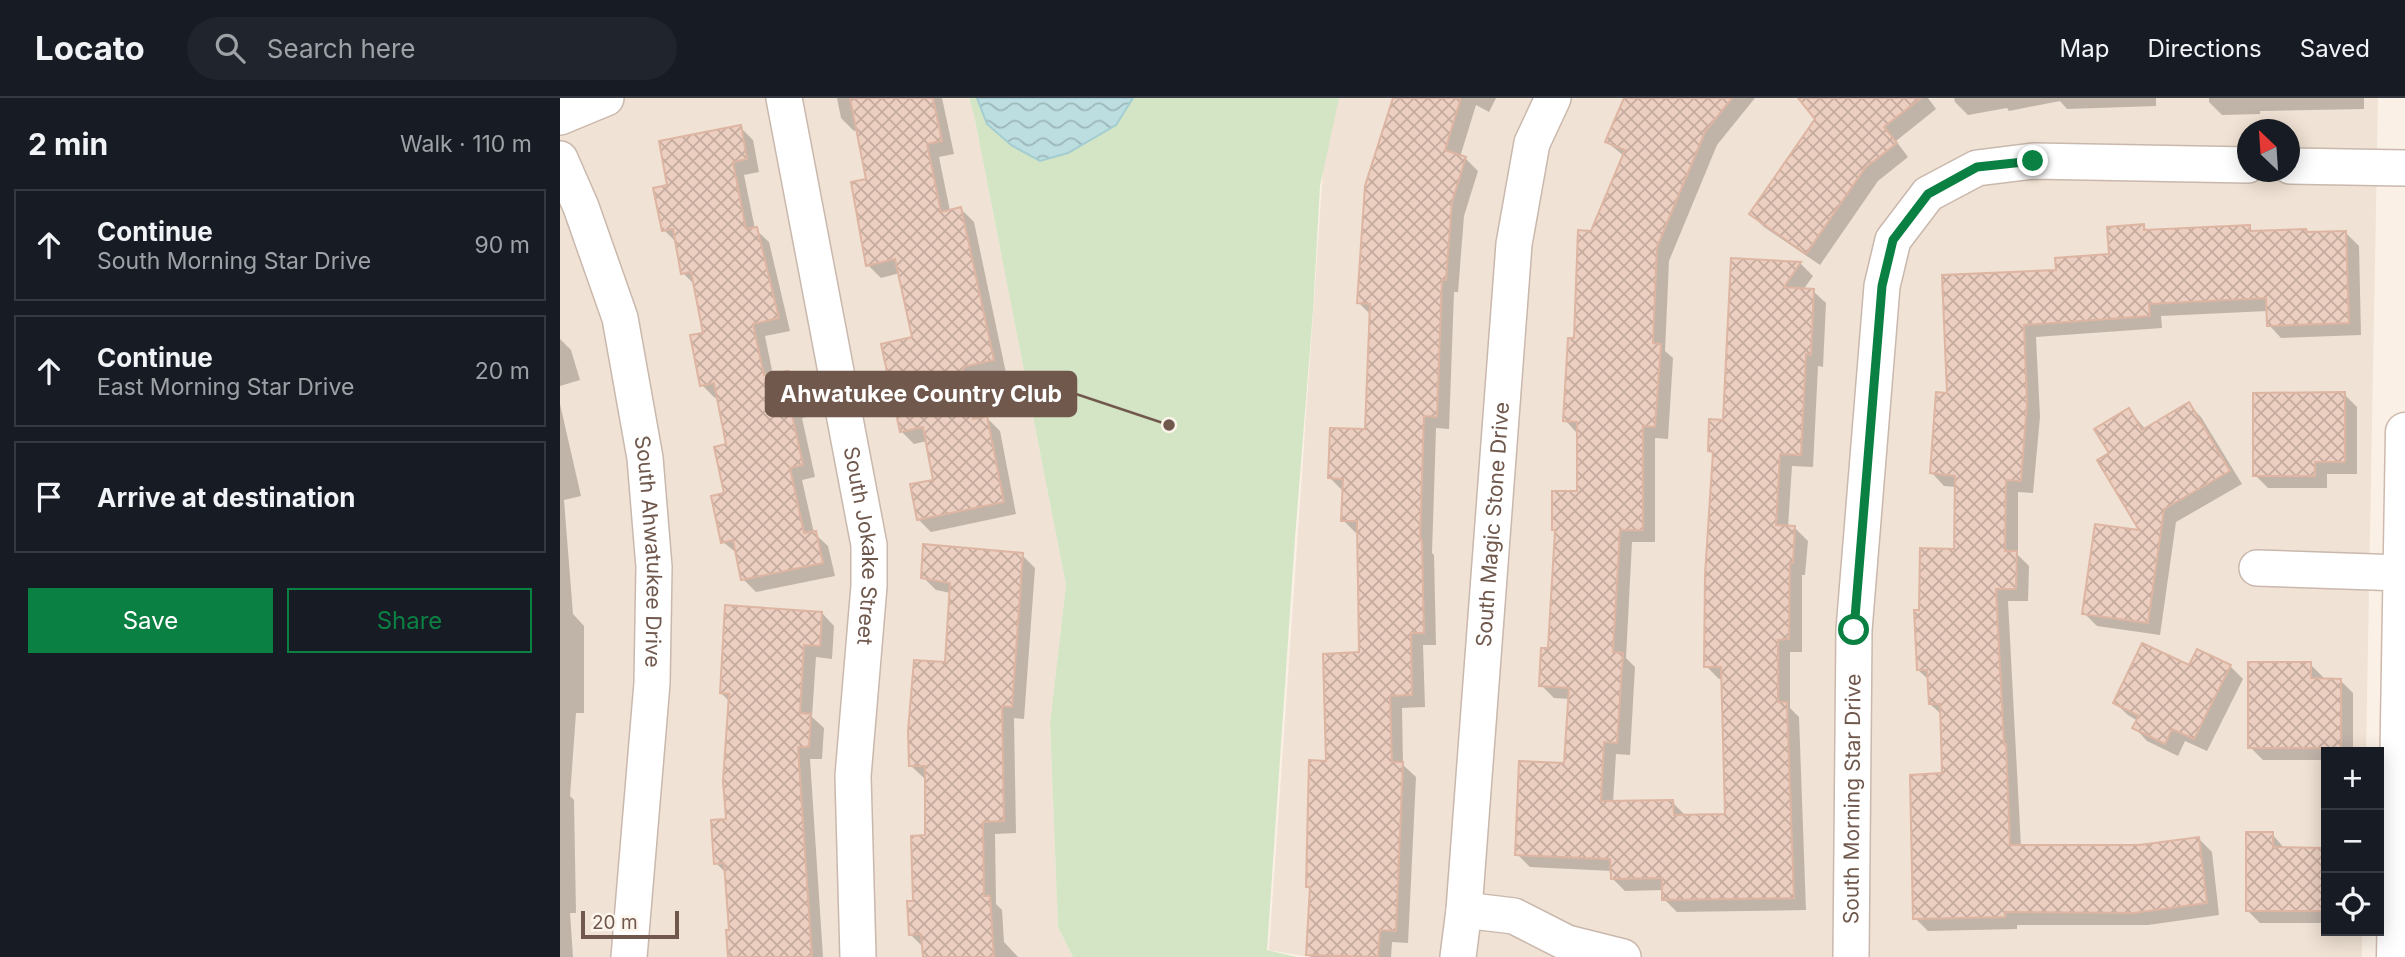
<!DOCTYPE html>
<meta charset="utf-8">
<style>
:root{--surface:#171b24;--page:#20242c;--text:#f1f3f6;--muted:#9ea1a6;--line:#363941;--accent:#0b8043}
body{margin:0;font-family:Inter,sans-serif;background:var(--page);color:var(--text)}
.controls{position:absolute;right:21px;bottom:21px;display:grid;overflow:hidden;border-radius:0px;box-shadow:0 4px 18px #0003}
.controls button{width:63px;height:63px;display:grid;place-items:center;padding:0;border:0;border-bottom:2px solid var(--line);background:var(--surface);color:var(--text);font:35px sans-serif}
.compass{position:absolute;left:1677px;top:21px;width:63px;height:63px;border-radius:50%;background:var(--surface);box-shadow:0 4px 18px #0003;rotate:335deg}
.scale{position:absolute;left:21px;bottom:18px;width:98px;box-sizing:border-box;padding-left:7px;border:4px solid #70584d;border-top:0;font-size:19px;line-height:24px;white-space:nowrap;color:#70584d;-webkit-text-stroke:5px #fdf5eb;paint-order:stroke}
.stop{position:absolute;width:21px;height:21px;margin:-16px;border:5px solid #0b8043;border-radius:50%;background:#fff}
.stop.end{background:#0b8043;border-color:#fff;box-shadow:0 2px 7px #0008}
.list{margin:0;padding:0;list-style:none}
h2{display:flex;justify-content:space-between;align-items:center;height:91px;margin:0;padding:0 28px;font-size:30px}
h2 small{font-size:23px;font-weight:400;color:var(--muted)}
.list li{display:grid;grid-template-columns:46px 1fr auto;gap:21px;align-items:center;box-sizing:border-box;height:112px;margin:0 14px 14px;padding:0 14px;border:2px solid var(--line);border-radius:0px}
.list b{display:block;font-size:26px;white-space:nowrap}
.list p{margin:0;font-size:23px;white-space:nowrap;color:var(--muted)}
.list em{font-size:23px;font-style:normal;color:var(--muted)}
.actions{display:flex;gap:14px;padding:21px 28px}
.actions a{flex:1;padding:16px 0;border:2px solid var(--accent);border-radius:0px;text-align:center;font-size:24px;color:var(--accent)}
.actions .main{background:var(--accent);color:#fff}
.icon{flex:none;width:38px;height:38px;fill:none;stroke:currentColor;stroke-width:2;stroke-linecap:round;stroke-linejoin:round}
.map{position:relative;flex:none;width:1845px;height:859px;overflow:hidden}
header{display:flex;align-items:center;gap:42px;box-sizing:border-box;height:98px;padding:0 35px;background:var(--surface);border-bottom:2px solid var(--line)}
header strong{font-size:33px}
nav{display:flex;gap:38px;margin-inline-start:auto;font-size:24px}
.search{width:490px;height:63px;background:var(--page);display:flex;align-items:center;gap:18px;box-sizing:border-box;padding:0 24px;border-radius:38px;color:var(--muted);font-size:26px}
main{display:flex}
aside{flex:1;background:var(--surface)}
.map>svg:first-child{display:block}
.residential{fill:#f0e2d4;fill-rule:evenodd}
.grass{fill:#d4e5c5}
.water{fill:url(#water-waves);stroke:#a3cdd1;stroke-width:2}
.shadow{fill:#0003}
.building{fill:url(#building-cross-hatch);stroke:#ddb5a2;stroke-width:2}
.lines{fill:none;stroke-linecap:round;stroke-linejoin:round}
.street-casing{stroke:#cab8ad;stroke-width:38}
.secondary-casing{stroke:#cebaad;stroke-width:41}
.street{stroke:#fff;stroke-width:35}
.secondary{stroke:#fff;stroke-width:38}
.route{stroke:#0b8043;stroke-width:9}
.labels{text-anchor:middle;stroke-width:5;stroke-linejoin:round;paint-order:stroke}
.street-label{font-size:21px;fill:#70584d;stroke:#fdf5eb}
.leader{fill:none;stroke:#70584d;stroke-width:2.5}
.callout-dot{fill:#70584d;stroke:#fdf5eb;stroke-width:2.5}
.callout{fill:#70584d;stroke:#70584d;stroke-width:2.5}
.callout-label{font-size:23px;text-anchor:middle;font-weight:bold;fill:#fff}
</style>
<header>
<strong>Locato</strong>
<div class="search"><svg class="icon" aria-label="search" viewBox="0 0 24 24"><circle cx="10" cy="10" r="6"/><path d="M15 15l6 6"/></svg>Search here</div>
<nav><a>Map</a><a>Directions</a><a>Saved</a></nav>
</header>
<main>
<aside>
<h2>2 min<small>Walk · 110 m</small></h2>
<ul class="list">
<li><svg class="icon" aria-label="ahead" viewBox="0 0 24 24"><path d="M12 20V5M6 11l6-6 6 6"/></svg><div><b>Continue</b><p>South Morning Star Drive</p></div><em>90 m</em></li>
<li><svg class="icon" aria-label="ahead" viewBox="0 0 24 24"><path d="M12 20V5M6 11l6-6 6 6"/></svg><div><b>Continue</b><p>East Morning Star Drive</p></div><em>20 m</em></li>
<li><svg class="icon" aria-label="arrive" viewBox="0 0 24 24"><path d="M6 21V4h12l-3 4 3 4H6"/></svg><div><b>Arrive at destination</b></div></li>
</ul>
<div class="actions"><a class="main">Save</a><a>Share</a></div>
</aside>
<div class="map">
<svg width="1845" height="859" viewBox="0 0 1845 859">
<defs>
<pattern id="water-waves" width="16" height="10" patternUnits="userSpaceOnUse" patternTransform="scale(1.75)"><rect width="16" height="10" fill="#bcdee1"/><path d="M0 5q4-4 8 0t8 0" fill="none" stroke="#9db7b9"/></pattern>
<pattern id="building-cross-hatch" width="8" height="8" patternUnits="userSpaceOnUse" patternTransform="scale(1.75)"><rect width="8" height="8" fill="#eccfc0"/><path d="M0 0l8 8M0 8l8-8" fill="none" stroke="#c4ab9e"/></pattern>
</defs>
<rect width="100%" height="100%" fill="#faf0e5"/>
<g class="residential">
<polygon points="0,0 409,0 414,17 506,487 490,625 498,829 513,859 0,859"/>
<path d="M768 0H1818L1806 654H1766V833H1802V859H750L709 852ZM1688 32H1730V74H1688Z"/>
</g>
<polygon class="grass" points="409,0 779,0 760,88 753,213 735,440 707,852 737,859 513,859 498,829 490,625 506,487 414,17"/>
<polygon class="water" points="417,0 573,0 556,27 508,55 480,63 451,47 427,26"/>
<g class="shadow">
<polygon points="277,0 382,0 394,56 379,59 390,113 401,111 414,124 446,275 415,282 423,321 427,320 440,333 456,416 371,434 358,421 375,383 367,343 354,346 341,333 355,241 340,175 321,180 308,167 308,82 298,32 294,33 281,20"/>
<polygon points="835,0 936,0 929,14 916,7 900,59 905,60 918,73 904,118 898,194 894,194 889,331 876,330 872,455 874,457 876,547 863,547 865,609 842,610 843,667 856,679 848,845 832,844 831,859 751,859 748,856 752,793 747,789 768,664 801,556 799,435 796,435 783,422 783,393 770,380 807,333 811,217 799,205"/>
<polygon points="1066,0 1195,0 1157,47 1109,163 1105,253 1113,260 1108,341 1095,340 1095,444 1072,444 1066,560 1075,569 1070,657 1056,656 1053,705 1112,704 1125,717 1166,718 1163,581 1159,581 1146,568 1155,358 1150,353 1165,324 1173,162 1240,165 1253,178 1243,192 1253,193 1266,205 1263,269 1258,268 1253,369 1232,368 1228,429 1235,430 1248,443 1245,477 1242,477 1242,554 1230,554 1230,610 1239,619 1246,812 1117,814 1104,801 1104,792 1065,793 1052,780 1052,773 970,769 957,756 1006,667 1010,601 994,600 981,587 990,552 996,434 994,431 1018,394 1017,335 1005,322 1032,135 1064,58 1047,44"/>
<polygon points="1254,0 1368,0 1376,11 1336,43 1348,59 1318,83 1260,167 1204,129 1191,116 1257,21"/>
<polygon points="1394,0 1596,0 1596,8 1507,11 1500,3 1449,13 1447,10 1408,17 1395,4"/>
<polygon points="1649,0 1804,0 1804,11 1700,13 1700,16 1662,17 1649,4"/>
<polygon points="180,29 193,42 199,74 184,77 195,131 209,144 230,233 205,238 213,277 227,275 240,287 247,319 242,320 255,379 242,382 254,435 268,448 275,478 196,494 183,481 178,456 163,444 168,347 158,299 155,300 142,287 145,236 136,188 123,175 117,145 104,132 110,89"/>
<polygon points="1583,128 1588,133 1689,129 1694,134 1746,133 1749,136 1786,135 1799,148 1801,237 1721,240 1709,227 1708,213 1601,218 1602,230 1476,239 1480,319 1473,395 1458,394 1458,457 1469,468 1468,503 1448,503 1461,749 1579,749 1639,741 1652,754 1659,817 1588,827 1457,827 1457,831 1368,833 1355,820 1384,677 1382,617 1370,606 1369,582 1358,572 1361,513 1396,452 1396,389 1384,388 1372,375 1389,297 1498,174 1551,157"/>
<polygon points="0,241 11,252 20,282 0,288"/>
<polygon points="1784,296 1797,309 1797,376 1767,376 1767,390 1708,390 1695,377"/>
<polygon points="0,306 21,398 4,402 13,516 24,528 24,615 16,615 10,698 14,702 16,815 10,815 13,859 0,859"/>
<polygon points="1628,306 1641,319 1682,386 1616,424 1600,537 1537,528 1524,515 1582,434 1569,312 1586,332"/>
<polygon points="462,457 475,470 464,621 454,620 456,735 435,736 436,806 442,812 444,844 458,859 364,859 364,850 350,836 367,739 366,680 364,680 351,668 386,565 391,495 376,492 363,479"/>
<polygon points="262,515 274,528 272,561 256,559 252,619 264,630 262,661 250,661 263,859 169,859 168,834 171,834 167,776 156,765 168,723 170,604 161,595"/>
<polygon points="1750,566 1763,579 1763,582 1780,582 1793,595 1793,654 1766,654 1766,662 1703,662 1690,649"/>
<polygon points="1670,568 1683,581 1647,653 1625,643 1618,658 1587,643 1575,630 1578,623 1568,617 1555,605 1630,570"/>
<polygon points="1712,736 1725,751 1766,751 1766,825 1700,825 1687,812"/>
</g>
<g class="building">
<polygon points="290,0 373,0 382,43 367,46 381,114 401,109 434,262 403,269 413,321 427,318 444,404 357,422 350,386 373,382 368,356 363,329 340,334 321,246 352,239 335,161 306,168 291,84 306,81"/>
<polygon points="833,0 901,0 885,52 906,59 892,104 886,182 882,182 877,319 864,318 860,442 862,442 864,535 851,535 852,597 830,598 832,664 843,664 836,833 820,832 818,859 746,857 750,789 746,789 749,662 766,663 763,556 799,554 797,423 781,423 783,381 768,380 770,330 805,331 810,206 797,205 805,88"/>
<polygon points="1064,0 1172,0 1145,34 1097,149 1093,245 1101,246 1095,329 1083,328 1083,432 1060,432 1053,554 1063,555 1057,645 1044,644 1041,703 1113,702 1114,717 1165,716 1161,569 1144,569 1145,477 1153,354 1148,353 1149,321 1163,322 1171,160 1241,164 1224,189 1254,191 1251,257 1246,256 1241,357 1220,356 1216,427 1235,428 1233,465 1230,465 1229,541 1218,542 1218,604 1227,604 1234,800 1102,802 1102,780 1051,781 1050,761 955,757 959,663 1004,665 1009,590 979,588 981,550 988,550 995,432 992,432 992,393 1017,393 1017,324 1003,323 1008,240 1014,240 1018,132 1031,133 1065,52 1045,44"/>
<polygon points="1238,0 1361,0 1324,29 1337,45 1305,70 1246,156 1189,116 1255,21"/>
<polygon points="181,27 187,61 173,64 179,95 186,131 197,129 219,220 193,226 204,277 228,273 235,306 230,307 243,367 230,370 244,435 256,433 263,465 181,482 173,442 161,445 151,398 164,395 154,349 166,346 154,285 140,288 130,237 143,235 131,174 121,176 113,131 102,133 93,90 107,87 99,43"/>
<polygon points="1584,126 1584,132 1690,127 1690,133 1746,131 1747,134 1786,133 1789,225 1707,228 1706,200 1589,206 1590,218 1464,227 1467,305 1461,383 1446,382 1445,453 1457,453 1456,491 1436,491 1444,646 1446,646 1450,747 1579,747 1639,739 1647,805 1574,815 1445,814 1445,819 1353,821 1350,677 1382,675 1380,606 1369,606 1367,572 1357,572 1354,512 1359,512 1360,450 1394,451 1395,378 1370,375 1376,294 1387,295 1382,177 1496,172 1495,160 1549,156 1547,129"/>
<polygon points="1785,294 1785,364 1755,364 1755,378 1693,378 1693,295"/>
<polygon points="1629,304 1670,373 1604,411 1588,525 1522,516 1535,426 1579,432 1537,362 1549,355 1534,331 1569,310 1582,332"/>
<polygon points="363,446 463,455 452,609 442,608 444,723 423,724 424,798 430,798 434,859 363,859 361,836 349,837 347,803 353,803 351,738 365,737 365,668 349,668 348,633 354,562 385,564 390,485 361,480"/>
<polygon points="165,507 262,514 260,548 244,547 240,615 251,616 249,649 238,649 252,859 168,859 166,832 169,832 164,765 154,766 151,722 166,721 163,683 169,596 160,595"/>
<polygon points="1582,545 1629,567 1637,551 1671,567 1634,641 1612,631 1605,646 1572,630 1579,618 1553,605"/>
<polygon points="1688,564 1751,564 1751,580 1781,581 1781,650 1688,650"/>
<polygon points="1686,734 1713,734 1713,749 1766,750 1766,813 1686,813"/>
</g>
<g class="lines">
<defs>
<g id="street">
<path id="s1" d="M224 0 309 447V488L293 678 298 859"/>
<polyline points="0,19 46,0"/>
<path id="s2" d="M0 61 21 109 60 220 85 360 94 469 92 585 69 859"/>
<polyline points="1730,68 1845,70"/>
<polyline points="1697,470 1842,475"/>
<polyline points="904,812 954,818 1007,845 1063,859"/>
<path id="s3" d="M898 859 904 812 954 146 972 45 993 0"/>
<path id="s4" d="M1291 859 1294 532 1322 188 1333 142 1368 96 1417 70 1473 63 1688 67"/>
</g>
<polyline id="secondary" points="1836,859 1845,334"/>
</defs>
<use href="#street" class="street-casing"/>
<use href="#secondary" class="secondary-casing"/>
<use href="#street" class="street"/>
<use href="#secondary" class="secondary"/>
</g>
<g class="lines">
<polyline class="route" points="1294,532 1322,188 1333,142 1368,96 1417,69 1473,63"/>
</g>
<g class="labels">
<g class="street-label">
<text dy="7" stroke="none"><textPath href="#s3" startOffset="434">South Magic Stone Drive</textPath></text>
<text dy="7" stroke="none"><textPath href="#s1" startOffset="455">South Jokake Street</textPath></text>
<text dy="7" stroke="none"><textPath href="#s2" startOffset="406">South Ahwatukee Drive</textPath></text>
<text dy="7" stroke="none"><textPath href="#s4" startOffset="158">South Morning Star Drive</textPath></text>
</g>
</g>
<path class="leader" d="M609 327L516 296"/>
<circle class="callout-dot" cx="609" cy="327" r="7"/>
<rect class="callout" x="206" y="274" width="310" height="44" rx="7"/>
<g class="callout-label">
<text x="361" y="304">Ahwatukee Country Club</text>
</g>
</svg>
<div class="controls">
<button>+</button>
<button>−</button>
<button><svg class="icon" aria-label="locate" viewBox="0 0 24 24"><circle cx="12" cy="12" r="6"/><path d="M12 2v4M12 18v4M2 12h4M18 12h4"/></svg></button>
</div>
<svg class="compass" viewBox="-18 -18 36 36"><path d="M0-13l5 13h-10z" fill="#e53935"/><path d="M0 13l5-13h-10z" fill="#9ea1a6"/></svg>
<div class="scale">20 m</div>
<div class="stop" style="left:1294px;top:532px"></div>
<div class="stop end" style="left:1473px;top:63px"></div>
</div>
</main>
